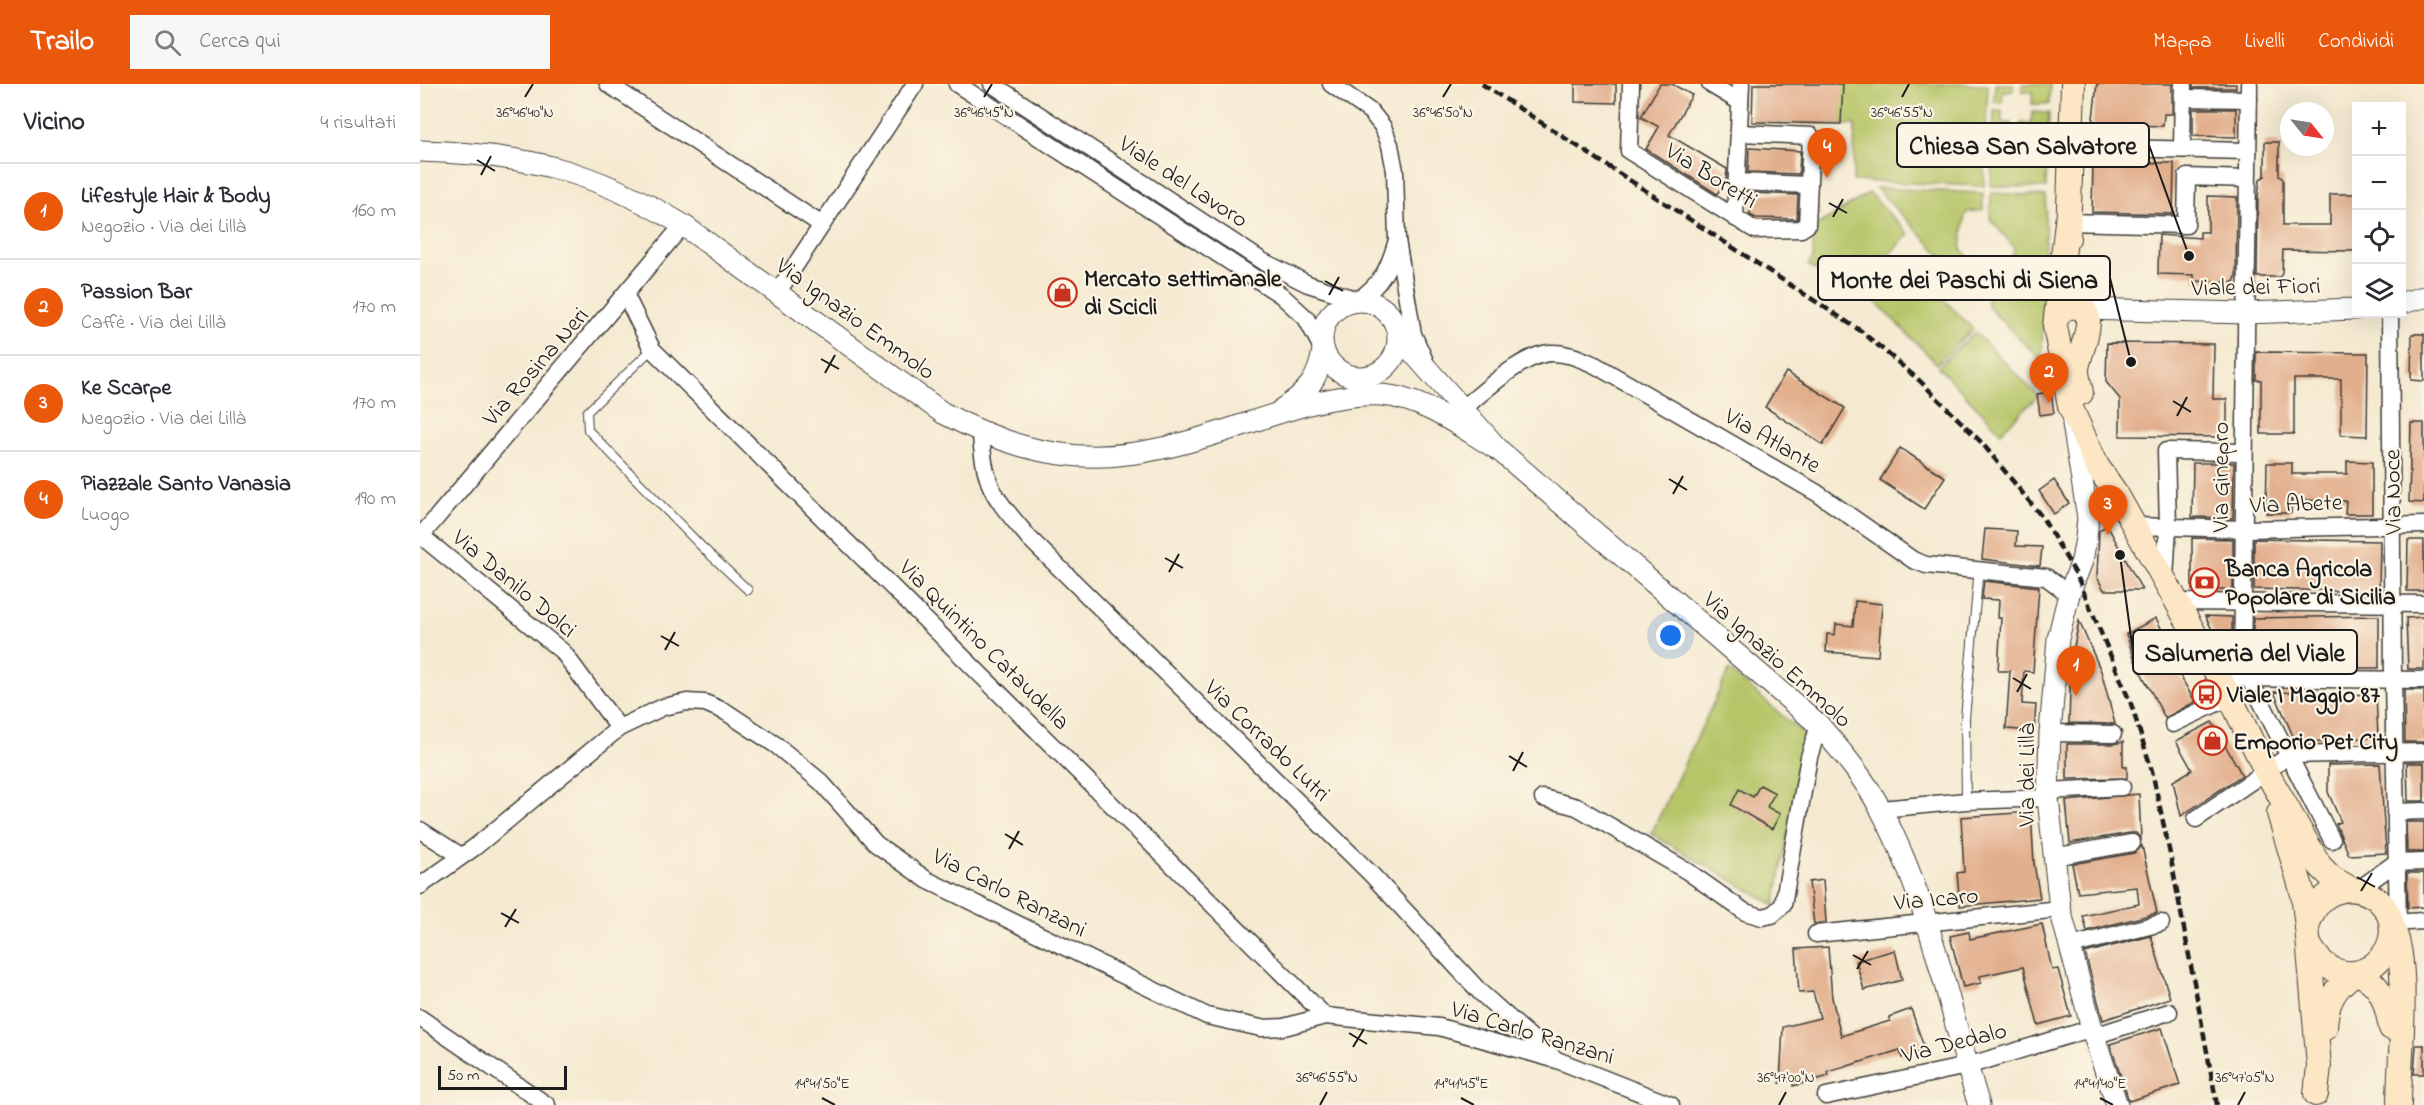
<!DOCTYPE html>
<html lang="it">
<meta charset="utf-8">
<style>
:root{--surface:#fff;--page:#f7f7f7;--text:#2b2b33;--muted:#7c7c81;--line:#e1e1e2;--accent:#ea580c}
body{margin:0;font-family:"Indie Flower",sans-serif;background:var(--page);color:var(--text)}
.controls{position:absolute;right:18px;top:18px;display:grid;overflow:hidden;border-radius:0px;box-shadow:0 6px 24px #0002}
.controls button{width:54px;height:54px;display:grid;place-items:center;padding:0;border:0;border-bottom:2px solid var(--line);background:var(--surface);color:var(--text);font:30px sans-serif}
.compass{position:absolute;left:1860px;top:18px;width:54px;height:54px;border-radius:50%;background:var(--surface);box-shadow:0 6px 24px #0002;rotate:120deg}
.scale{position:absolute;left:18px;bottom:15px;width:129px;box-sizing:border-box;padding-left:6px;border:3px solid #1c1c1c;border-top:0;font-size:16px;line-height:21px;white-space:nowrap;color:#1c1c1c;-webkit-text-stroke:4px #fcf5e5;paint-order:stroke}
.you{position:absolute;left:1251px;top:552px;width:21px;height:21px;margin:-15px;border:4px solid #fff;border-radius:50%;background:#1a73e8;box-shadow:0 0 0 9px #1a73e833}
.badge{display:grid;place-items:center;width:39px;height:39px;border-radius:50%;background:var(--accent);color:#fff;font-size:20px;font-weight:700}
.pin{position:absolute;translate:-50% -50px;filter:drop-shadow(0 2px 3px #0008)}
.pin::after{content:'';position:absolute;top:32px;width:21px;height:18px;background:inherit;clip-path:polygon(0 0,100% 0,50% 100%)}
.list{margin:0;padding:0;list-style:none}
h2{display:flex;justify-content:space-between;align-items:center;height:78px;margin:0;padding:0 24px;font-size:26px}
h2 small{font-size:20px;font-weight:400;color:var(--muted)}
.list li{display:grid;grid-template-columns:39px 1fr auto;gap:18px;align-items:center;box-sizing:border-box;height:96px;padding:0 24px;border-top:2px solid var(--line)}
.list b{display:block;font-size:22px;white-space:nowrap}
.list p{margin:0;font-size:20px;white-space:nowrap;color:var(--muted)}
.list em{font-size:20px;font-style:normal;color:var(--muted)}
.icon{flex:none;width:33px;height:33px;fill:none;stroke:currentColor;stroke-width:2;stroke-linecap:round;stroke-linejoin:round}
.map{position:relative;flex:none;width:2004px;height:1021px;overflow:hidden}
header{display:flex;align-items:center;gap:36px;box-sizing:border-box;height:84px;padding:0 30px;background:var(--accent);color:#fff}
header strong{font-size:28px}
nav{display:flex;gap:33px;margin-inline-start:auto;font-size:21px}
.search{width:420px;height:54px;background:var(--page);display:flex;align-items:center;gap:15px;box-sizing:border-box;padding:0 21px;border-radius:0px;color:var(--muted);font-size:22px}
main{display:flex}
aside{flex:1;background:var(--surface)}
.map>svg:first-child{display:block}
.green{fill:#b6c568;stroke:#697042;stroke-width:1.5}
.building{fill:#e2af8d}
.lines{fill:none;stroke-linecap:round;stroke-linejoin:round}
.service-casing{stroke:#3d3b37;stroke-width:10}
.minor-casing{stroke:#3d3b37;stroke-width:19}
.tertiary-casing{stroke:#3d3b37;stroke-width:23}
.secondary-casing{stroke:#3d3b37;stroke-width:26}
.service{stroke:#fff;stroke-width:8}
.minor{stroke:#fff;stroke-width:16}
.tertiary{stroke:#fff;stroke-width:21}
.secondary{stroke:#fce6c4;stroke-width:24}
.rail{stroke:#1c1c1c;stroke-width:4.5;stroke-dasharray:9 4.5;stroke-linecap:butt}
.ticks{fill:none;stroke:#1c1c1c;stroke-width:2}
.labels{text-anchor:middle;stroke-width:4.5;stroke-linejoin:round;paint-order:stroke}
.street-label{font-size:24px;fill:#1c1c1c;stroke:#fcf5e5}
.poi-label{font-size:24px;font-weight:bold;fill:#1c1c1c;stroke:#fcf5e5;text-anchor:start}
.ticks-label{font-size:15px;text-anchor:middle;fill:#1c1c1c;stroke:#fcf5e5;stroke-width:4.5;stroke-linejoin:round;paint-order:stroke}
.leader{fill:none;stroke:#1c1c1c;stroke-width:2}
.callout-dot{fill:#1c1c1c;stroke:#fcf5e5;stroke-width:2}
.callout{fill:#fcf5e5;stroke:#1c1c1c;stroke-width:2}
.callout-label{font-size:26px;text-anchor:middle;font-weight:bold;fill:#1c1c1c}
</style>
<header>
<strong>Trailo</strong>
<div class="search"><svg class="icon" aria-label="search" viewBox="0 0 24 24"><circle cx="10" cy="10" r="6"/><path d="M15 15l6 6"/></svg>Cerca qui</div>
<nav><a>Mappa</a><a>Livelli</a><a>Condividi</a></nav>
</header>
<main>
<aside>
<h2>Vicino<small>4 risultati</small></h2>
<ul class="list">
<li><span class="badge">1</span><div><b>Lifestyle Hair &amp; Body</b><p>Negozio · Via dei Lillà</p></div><em>160 m</em></li>
<li><span class="badge">2</span><div><b>Passion Bar</b><p>Caffè · Via dei Lillà</p></div><em>170 m</em></li>
<li><span class="badge">3</span><div><b>Ke Scarpe</b><p>Negozio · Via dei Lillà</p></div><em>170 m</em></li>
<li><span class="badge">4</span><div><b>Piazzale Santo Vanasia</b><p>Luogo</p></div><em>190 m</em></li>
</ul>
</aside>
<div class="map">
<svg width="2004" height="1021" viewBox="0 0 2004 1021">
<rect width="100%" height="100%" fill="#fcf5e5"/>
<filter id="ink" filterUnits="userSpaceOnUse"><feTurbulence type="fractalNoise" baseFrequency=".0167" numOctaves="2"/><feDisplacementMap in="SourceGraphic" scale="12" xChannelSelector="R" yChannelSelector="G"/><feConvolveMatrix kernelMatrix="1 2 1 2 8 2 1 2 1" color-interpolation-filters="sRGB"/></filter>
<filter id="wash" filterUnits="userSpaceOnUse"><feTurbulence type="fractalNoise" baseFrequency=".008" numOctaves="4" result="noise"/><feDisplacementMap in="SourceGraphic" scale="24" xChannelSelector="R" yChannelSelector="G"/><feGaussianBlur stdDeviation="1.35" result="paint"/><feColorMatrix in="noise" values="0 0 0 0 0 0 0 0 0 0 0 0 0 0 0 0 0 1.4 0 .05"/><feComposite in="paint" operator="in"/></filter>
<g filter="url(#wash)">
<rect width="100%" height="100%" fill="#f5ead1"/>
<g class="green">
<polygon points="1333,0 1568,0 1564,102 1433,97 1435,41 1332,38"/>
<polygon points="1575,0 1593,0 1593,7 1583,7 1582,19 1574,18"/>
<polygon points="1602,0 1630,0 1629,20 1612,20 1613,8 1602,7"/>
<polygon points="1574,27 1582,27 1582,39 1592,39 1591,66 1599,66 1601,39 1611,39 1612,28 1629,29 1626,104 1571,102"/>
<polygon points="1456,104 1563,109 1563,126 1548,128 1545,131 1541,165 1559,184 1557,209"/>
<polygon points="1449,109 1489,150 1432,209 1388,181 1393,174 1393,144"/>
<polygon points="1571,109 1626,112 1622,277 1567,222 1568,194 1593,170 1594,163 1570,135"/>
<polygon points="1491,182 1553,245 1517,280 1455,217"/>
<polygon points="1555,248 1618,312 1581,348 1518,283"/>
<polygon points="1309,586 1385,651 1355,821 1231,750"/>
</g>
<g id="blocks">
<g class="building">
<polygon points="1155,0 1196,0 1196,19 1155,18"/>
<polygon points="1240,0 1252,0 1272,11 1249,51 1307,85 1306,95 1297,110 1226,65 1239,43 1221,33"/>
<polygon points="1333,0 1423,0 1421,40 1332,38"/>
<polygon points="1677,0 1752,0 1752,30 1744,30 1743,42 1710,41 1709,54 1671,52"/>
<rect x="1773" y="0" width="43" height="4"/>
<polygon points="1773,25 1816,25 1816,53 1773,52"/>
<polygon points="1845,58 1859,58 1859,92 1863,95 1863,141 1910,141 1910,110 1936,110 1936,167 1863,166 1862,189 1860,193 1837,193 1838,113 1840,95 1845,92"/>
<polygon points="1329,64 1380,67 1379,90 1328,88"/>
<polygon points="1673,78 1754,79 1753,130 1672,128"/>
<polygon points="1331,109 1378,111 1377,135 1336,134 1330,131"/>
<polygon points="1788,112 1817,113 1816,193 1814,198 1774,197 1774,191 1738,190 1739,151 1780,154 1780,148 1788,148"/>
<polygon points="1992,250 2004,250 2004,297 1991,296"/>
<polygon points="1687,259 1794,260 1793,315 1807,315 1807,353 1700,352 1700,315 1686,298"/>
<polygon points="1836,268 1948,269 1947,352 1921,351 1921,295 1874,295 1874,350 1841,350 1841,296 1836,296"/>
<polygon points="1366,288 1425,324 1403,361 1345,323"/>
<polygon points="1631,308 1634,329 1620,331 1617,310"/>
<polygon points="1991,339 2004,339 2004,419 1989,418"/>
<polygon points="1480,364 1525,393 1504,425 1460,396"/>
<polygon points="1927,377 1952,378 1952,430 1925,430 1926,417 1871,416 1871,429 1846,429 1847,379 1872,379 1872,390 1927,390"/>
<polygon points="1773,379 1814,379 1813,434 1772,433"/>
<polygon points="1634,396 1649,419 1634,430 1619,407"/>
<polygon points="1687,441 1722,506 1684,506 1677,493 1679,447"/>
<polygon points="1565,445 1597,447 1596,462 1622,463 1620,482 1562,475"/>
<polygon points="1772,454 1813,455 1813,506 1772,506"/>
<polygon points="1834,455 1960,457 1959,508 1834,505"/>
<polygon points="1988,456 2004,456 2004,507 1987,507"/>
<polygon points="1564,497 1619,503 1613,588 1604,587 1602,620 1616,621 1614,647 1586,645 1590,587 1578,587 1581,534 1578,534 1579,516 1562,515"/>
<polygon points="1435,517 1462,520 1458,572 1406,568 1407,550 1415,551 1416,540 1433,542"/>
<polygon points="1785,532 1812,533 1812,573 1807,574"/>
<polygon points="1959,532 1959,584 1837,584 1837,566 1833,567 1833,534"/>
<polygon points="2004,533 2004,585 1988,585 1986,534"/>
<polygon points="1736,534 1761,584 1757,586 1775,618 1745,634 1716,579 1706,550"/>
<polygon points="1659,537 1681,587 1695,640 1649,639 1651,578"/>
<polygon points="1984,606 2004,606 2004,658 1985,658"/>
<polygon points="1854,608 1956,611 1958,653 1876,659"/>
<polygon points="1792,638 1822,691 1761,732 1753,697 1772,686 1756,657"/>
<polygon points="1703,658 1703,683 1707,683 1707,694 1647,695 1647,660 1693,660"/>
<polygon points="1987,679 2004,679 2004,717 1988,717"/>
<polygon points="1960,680 1966,769 1929,771 1916,740 1921,738 1908,708 1908,681"/>
<polygon points="1340,701 1355,709 1347,723 1360,730 1352,745 1311,721 1319,705 1333,713"/>
<polygon points="1719,710 1721,755 1716,749 1710,749 1650,759 1646,717"/>
<polygon points="1611,728 1614,780 1620,814 1540,822 1537,789 1544,788 1541,733"/>
<polygon points="1986,738 2004,738 2004,768 1987,768"/>
<polygon points="1722,762 1737,829 1667,847 1663,832 1719,820 1717,803 1658,809 1652,780 1714,769"/>
<polygon points="1987,789 2004,789 2004,823 1988,824"/>
<polygon points="1403,796 1406,838 1394,840 1389,798"/>
<polygon points="1622,840 1632,886 1638,885 1651,932 1618,941 1603,883 1560,892 1561,899 1543,903 1530,852 1549,848 1550,855"/>
<polygon points="1731,852 1750,914 1683,936 1665,869"/>
<polygon points="1408,863 1412,914 1421,952 1470,937 1469,933 1491,925 1505,966 1482,974 1480,966 1408,988 1409,992 1373,1002 1373,996 1360,999 1363,943 1400,934 1393,908 1379,909 1376,865"/>
<polygon points="1475,866 1482,896 1444,906 1436,877"/>
<polygon points="1742,944 1760,1001 1709,1017 1690,960"/>
<polygon points="1996,961 2004,961 2004,990 1994,990"/>
</g>
</g>
</g>
<g filter="url(#ink)">
<use href="#blocks" fill-opacity="0" stroke="#3d3b37" stroke-width="1.5"/>
<g class="lines">
<defs>
<g id="service">
<polyline points="232,265 167,328 168,346 283,464 328,506"/>
<polyline points="1546,717 1545,634 1559,484"/>
</g>
<g id="minor">
<polyline points="188,0 402,141"/>
<polyline points="537,0 861,211 886,234 903,266"/>
<path d="M572 0 842 177 888 200 938 216C962 200 969 184 977 156"/>
<polyline points="911,0 951,28 963,43 970,61 975,87 977,156 993,250 1005,277"/>
<polyline points="1211,0 1209,67 1335,146 1381,145 1387,141 1391,52 1319,49"/>
<polyline points="1290,0 1320,18"/>
<polyline points="1763,14 1829,15"/>
<polyline points="1651,63 1828,67"/>
<polyline points="1762,64 1763,0"/>
<polyline points="1317,98 1389,101"/>
<polyline points="1315,134 1321,0"/>
<polyline points="1647,138 1766,141 1767,93 1827,95"/>
<polyline points="357,209 495,0"/>
<polyline points="206,212 232,265 905,932"/>
<polyline points="1970,230 1973,595 1978,839"/>
<path d="M1041 326C1064 308 1101 271 1130 269 1146 268 1161 275 1175 281L1397 409 1493 476 1506 481 1626 493 1649 510"/>
<path d="M561 350C564 405 575 413 609 454L951 790 1061 909 1135 975"/>
<polyline points="1714,442 1825,445 2004,441"/>
<polyline points="0,451 143,568 199,644"/>
<polyline points="1,452 263,141"/>
<polyline points="1745,495 1748,442 1746,367 1824,368"/>
<polyline points="1755,518 2004,520"/>
<polyline points="1813,594 2004,596"/>
<polyline points="1822,594 1829,0"/>
<polyline points="1829,594 1912,756"/>
<polyline points="1753,640 1810,613"/>
<polyline points="1630,649 1693,650"/>
<polyline points="1870,671 2004,668"/>
<polyline points="1628,707 1702,703"/>
<polyline points="1123,714 1157,723 1267,787 1325,828 1342,833 1352,831 1363,821 1389,673 1399,641"/>
<polyline points="1461,725 1546,717 1628,714"/>
<polyline points="1975,728 2004,727"/>
<polyline points="1776,735 1870,671"/>
<polyline points="0,746 41,772"/>
<polyline points="1633,773 1712,759"/>
<polyline points="0,802 55,763 199,644 243,623 267,618 285,619 306,628 356,661 401,698 456,760 507,796 787,932 841,944 864,943 905,932 1019,943 1137,976 1251,1021"/>
<polyline points="1938,806 1975,779 2004,778"/>
<polyline points="1971,839 2004,837"/>
<polyline points="1396,850 1640,825"/>
<polyline points="1651,862 1741,839"/>
<polyline points="0,934 127,1021"/>
<polyline points="1674,952 1749,928"/>
<polyline points="1406,1012 1547,982 1673,944"/>
</g>
<g id="tertiary">
<path d="M0 67C105 70 173 86 263 141L523 329C639 390 708 380 828 339 867 326 920 308 961 311 1004 314 1043 345 1079 366"/>
<circle cx="940" cy="255" r="38"/>
<polyline points="1982,219 2004,213"/>
<polyline points="1660,225 1826,229 1936,225"/>
<path d="M979 253 1079 366 1399 641C1422 668 1445 695 1461 726 1510 817 1528 923 1559 1021"/>
<path d="M862 325C887 309 899 295 903 266"/>
<polyline points="1653,340 1668,434 1666,454 1662,477 1649,510 1638,555 1630,649 1628,714 1640,825 1674,952 1697,1021"/>
</g>
<g id="secondary">
<polyline points="1647,138 1635,242 1650,322 1677,382 1697,411 1810,613 1847,689 1900,782 1912,794 1931,805"/>
<polyline points="1648,154 1653,0"/>
<path d="M1636 235C1639 228 1643 224 1650 223 1686 219 1657 271 1657 286 1657 293 1660 302 1661 309"/>
<polyline points="1859,729 1883,810 1887,843 1899,982 1896,1010"/>
<path d="M1887 843C1892 826 1901 811 1919 807 1933 803 1947 807 1958 816 2003 858 1928 928 1890 862"/>
<path d="M1974 847C1990 884 1979 977 1979 1021"/>
<path d="M1937 889C1963 900 1966 919 1971 944"/>
<path d="M1905 944C1906 918 1914 904 1935 889"/>
</g>
</defs>
<use href="#service" class="service-casing"/>
<use href="#minor" class="minor-casing"/>
<use href="#tertiary" class="tertiary-casing"/>
<use href="#secondary" class="secondary-casing"/>
<use href="#service" class="service"/>
<use href="#minor" class="minor"/>
<use href="#tertiary" class="tertiary"/>
<use href="#secondary" class="secondary"/>
<polyline class="rail" points="1062,0 1441,247 1500,297 1562,359 1622,433 1657,492 1711,620 1732,687 1750,770 1797,1021"/>
</g>
</g>
<path class="ticks" d="M105 13 113 0M564 13 572 0M1023 13 1031 0M1482 13 1489 0M57 76 75 87M61 91 71 72M1409 119 1427 129M1413 133 1423 115M905 197 923 207M909 211 919 193M401 275 419 285M405 289 415 271M1753 317 1771 328M1757 332 1767 313M1249 395 1267 406M1253 410 1263 392M745 474 763 484M749 488 759 470M241 552 259 562M245 566 255 548M1593 594 1611 605M1597 608 1607 590M1089 672 1107 683M1093 687 1103 668M585 750 603 761M589 765 599 747M1937 793 1955 803M1941 807 1952 789M81 829 99 839M85 843 96 825M1433 871 1451 881M1437 885 1448 867M929 949 947 960M933 963 944 945M402 1014 415 1021M1041 1014 1054 1021M1680 1014 1693 1021M900 1021 907 1008M1359 1021 1366 1008M1818 1021 1825 1008"/>
<defs>
<symbol id="shop-ring" viewBox="-11 -11 22 22"><circle r="9.5" fill="#fcf5e5" stroke="#c8321e" stroke-width="1.5"/><path d="M-5-2.5h2.3a2.7 3.5 0 0 1 5.4 0H5L5.5 6h-11ZM-1.5-2.5h3a1.5 2.3 0 0 0-3 0Z" fill="#c8321e"/></symbol>
<symbol id="bank-ring" viewBox="-11 -11 22 22"><circle r="9.5" fill="#fcf5e5" stroke="#c8321e" stroke-width="1.5"/><path d="M-6-4H6V4H-6ZM0-2.3a2.3 2.3 0 1 0 0 4.6a2.3 2.3 0 1 0 0-4.6Z" fill="#c8321e"/></symbol>
<symbol id="bus-ring" viewBox="-11 -11 22 22"><circle r="9.5" fill="#fcf5e5" stroke="#c8321e" stroke-width="1.5"/><path d="M-5-6H5V4H4V6H2V4H-2V6H-4V4H-5ZM-3.5-4V0h7V-4ZM-3.5 1.2v1.5H-2V1.2ZM2 1.2v1.5H3.5V1.2Z" fill="#c8321e"/></symbol>
</defs>
<g fill-rule="evenodd">
<use href="#shop-ring" x="626" y="192" width="33" height="33"/>
<use href="#bank-ring" x="1768" y="482" width="33" height="33"/>
<use href="#bus-ring" x="1770" y="594" width="33" height="33"/>
<use href="#shop-ring" x="1776" y="640" width="33" height="33"/>
</g>
<g class="labels">
<g class="street-label">
<text transform="translate(1292 91) rotate(32)" y="8">Via Boretti</text>
<text transform="translate(764 97) rotate(33)" y="8">Viale del Lavoro</text>
<text transform="translate(1836 202) rotate(-1)" y="8">Viale dei Fiori</text>
<text transform="translate(436 234) rotate(36)" y="8">Via Ignazio Emmolo</text>
<text transform="translate(115 282) rotate(-49)" y="8">Via Rosina Neri</text>
<text transform="translate(1353 356) rotate(30)" y="8">Via Atlante</text>
<text transform="translate(1800 393) rotate(-90)" y="8">Via Ginepro</text>
<text transform="translate(1972 408) rotate(-91)" y="8">Via Noce</text>
<text transform="translate(1876 419) rotate(-2)" y="8">Via Abete</text>
<text transform="translate(95 499) rotate(40)" y="8">Via Danilo Dolci</text>
<text transform="translate(565 560) rotate(45)" y="8">Via Quintino Cataudella</text>
<text transform="translate(1358 575) rotate(42)" y="8">Via Ignazio Emmolo</text>
<text transform="translate(848 656) rotate(44)" y="8">Via Corrado Lutri</text>
<text transform="translate(1606 691) rotate(-90)" y="8">Via dei Lillà</text>
<text transform="translate(590 808) rotate(27)" y="8">Via Carlo Ranzani</text>
<text transform="translate(1516 814) rotate(-5)" y="8">Via Icaro</text>
<text transform="translate(1113 948) rotate(17)" y="8">Via Carlo Ranzani</text>
<text transform="translate(1534 958) rotate(-14)" y="8">Via Dedalo</text>
</g>
<g class="poi-label">
<text x="664" y="202">Mercato settimanale<tspan x="664" dy="28">di Scicli</tspan></text>
<text x="1805" y="492">Banca Agricola<tspan x="1805" dy="28">Popolare di Sicilia</tspan></text>
<text x="1807" y="618">Viale I Maggio 87</text>
<text x="1813" y="665">Emporio Pet City</text>
</g>
</g>
<g class="ticks-label">
<text x="105" y="33">36°46'40"N</text>
<text x="564" y="33">36°46'45"N</text>
<text x="1023" y="33">36°46'50"N</text>
<text x="1482" y="33">36°46'55"N</text>
<text x="907" y="998">36°46'55"N</text>
<text x="1366" y="998">36°47'00"N</text>
<text x="1825" y="998">36°47'05"N</text>
<text x="402" y="1004">14°41'50"E</text>
<text x="1041" y="1004">14°41'45"E</text>
<text x="1680" y="1004">14°41'40"E</text>
</g>
<path class="leader" d="M1769 172L1729 61M1711 278L1690 194M1700 471L1713 568"/>
<g class="callout-dot">
<circle cx="1769" cy="172" r="6"/>
<circle cx="1711" cy="278" r="6"/>
<circle cx="1700" cy="471" r="6"/>
</g>
<g class="callout">
<rect x="1477" y="39" width="252" height="44" rx="6"/>
<rect x="1398" y="172" width="292" height="44" rx="6"/>
<rect x="1713" y="546" width="224" height="44" rx="6"/>
</g>
<g class="callout-label">
<text x="1603" y="70">Chiesa San Salvatore</text>
<text x="1544" y="204">Monte dei Paschi di Siena</text>
<text x="1825" y="577">Salumeria del Viale</text>
</g>
</svg>
<div class="controls">
<button>+</button>
<button>−</button>
<button><svg class="icon" aria-label="locate" viewBox="0 0 24 24"><circle cx="12" cy="12" r="6"/><path d="M12 2v4M12 18v4M2 12h4M18 12h4"/></svg></button>
<button><svg class="icon" aria-label="layers" viewBox="0 0 24 24"><path d="M12 4l9 5-9 5-9-5zM3 14l9 5 9-5"/></svg></button>
</div>
<svg class="compass" viewBox="-18 -18 36 36"><path d="M0-13l5 13h-10z" fill="#e53935"/><path d="M0 13l5-13h-10z" fill="#7c7c81"/></svg>
<div class="scale">50 m</div>
<div class="you"></div>
<div class="pin badge" style="left:1656px;top:612px">1</div>
<div class="pin badge" style="left:1629px;top:319px">2</div>
<div class="pin badge" style="left:1688px;top:451px">3</div>
<div class="pin badge" style="left:1407px;top:94px">4</div>
</div>
</main>
